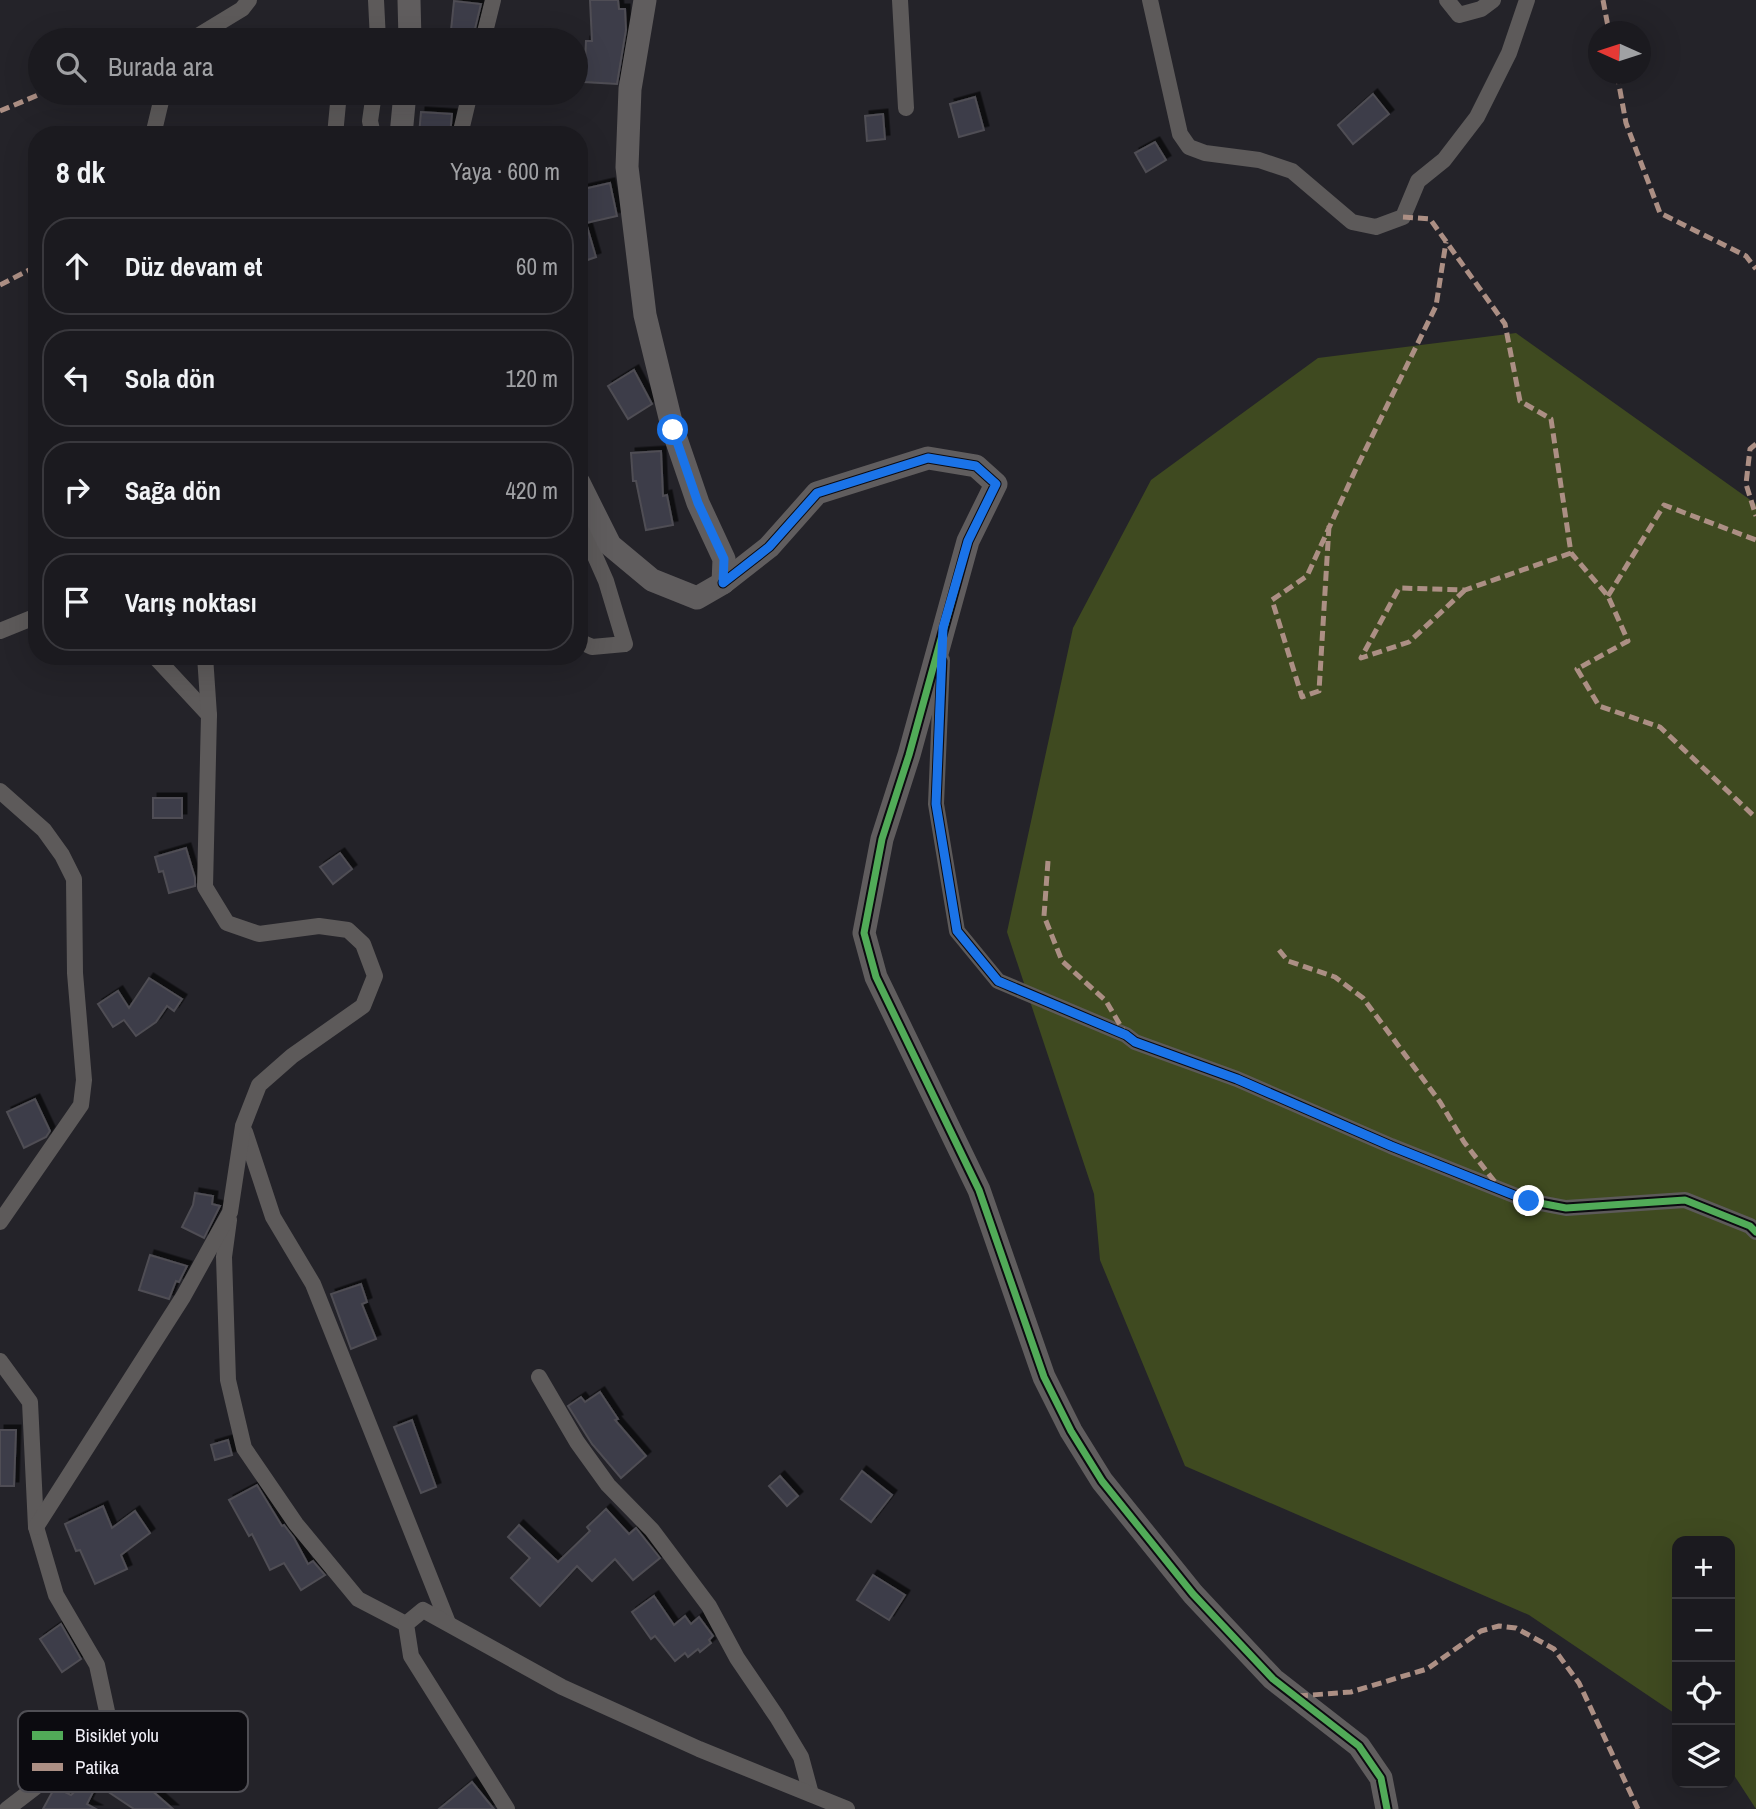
<!DOCTYPE html>
<html lang="tr">
<meta charset="utf-8">
<style>
:root{--surface:#1b1a1f;--page:#28272c;--text:#f1f3f6;--muted:#a0a1a4;--line:#39383d}
body{margin:0;font-family:"Archivo Narrow",sans-serif;background:var(--page);color:var(--text)}
.controls{position:absolute;right:21px;bottom:21px;display:grid;overflow:hidden;border-radius:14px;box-shadow:0 7px 28px #0002}
.controls button{width:63px;height:63px;display:grid;place-items:center;padding:0;border:0;border-bottom:2px solid var(--line);background:var(--surface);color:var(--text);font:35px sans-serif}
.compass{position:absolute;left:1588px;top:21px;width:63px;height:63px;border-radius:50%;background:var(--surface);box-shadow:0 7px 28px #0002;rotate:273deg}
.stop{position:absolute;width:21px;height:21px;margin:-16px;border:5px solid #1a73e8;border-radius:50%;background:#fff}
.stop.end{background:#1a73e8;border-color:#fff;box-shadow:0 2px 7px #0008}
.list{margin:0;padding:0;list-style:none}
h2{display:flex;justify-content:space-between;align-items:center;height:91px;margin:0;padding:0 28px;font-size:30px}
h2 small{font-size:23px;font-weight:400;color:var(--muted)}
.list li{display:grid;grid-template-columns:46px 1fr auto;gap:21px;align-items:center;box-sizing:border-box;height:98px;margin:0 14px 14px;padding:0 14px;border:2px solid var(--line);border-radius:28px}
.list b{display:block;font-size:26px;white-space:nowrap}
.list em{font-size:23px;font-style:normal;color:var(--muted)}
.icon{flex:none;width:38px;height:38px;fill:none;stroke:currentColor;stroke-width:2;stroke-linecap:round;stroke-linejoin:round}
.map{position:relative;flex:none;width:1756px;height:1809px;overflow:hidden}
.search{position:absolute;background:var(--surface);box-shadow:0 7px 28px #0002;left:28px;top:28px;width:560px;height:77px;display:flex;align-items:center;gap:18px;box-sizing:border-box;padding:0 24px;border-radius:38px;color:var(--muted);font-size:26px}
.panel{position:absolute;background:var(--surface);box-shadow:0 7px 28px #0002;left:28px;top:126px;width:560px;height:539px;border-radius:28px}
.map>svg:first-child{display:block}
.forest{fill:#3f4a20}
.building{fill:#3e3d48;stroke:#4f4e54;stroke-width:2;filter:url(#shadow)}
.lines{fill:none;stroke-linecap:round;stroke-linejoin:round}
.street{stroke:#5d5a5a;stroke-width:16}
.secondary{stroke:#605d5e;stroke-width:23}
.quiet{stroke:#ac8f84;stroke-width:5;stroke-dasharray:10 5;stroke-linecap:butt}
.cycleway-casing{stroke:#0c0b10;stroke-width:11}
.cycleway{stroke:#51ab58;stroke-width:7}
.route{stroke:#1a73e8;stroke-width:9}
.key{fill:#0c0b10;stroke:#504f55;stroke-width:2}
.key-label{font-size:19px;fill:#f0eff7}
</style>
<div class="map">
<svg width="1756" height="1809" viewBox="0 0 1756 1809">
<defs>
<filter id="shadow"><feDropShadow dx="4.5" dy="-4.5" stdDeviation="0" flood-color="#0009"/></filter>
</defs>
<rect width="100%" height="100%" fill="#242329"/>
<polygon class="forest" points="1516,333 1756,504 1756,1809 1730,1769 1730,1541 1677,1541 1677,1715 1529,1615 1185,1466 1100,1260 1094,1194 1007,932 1073,628 1151,480 1318,358"/>
<g class="building">
<polygon points="590,0 618,0 619,9 625,9 626,30 617,84 584,82 586,41 592,41"/>
<polygon points="454,1 481,4 474,33 468,32 468,40 450,40"/>
<polygon points="1373,94 1389,114 1353,144 1338,125"/>
<polygon points="975,97 984,130 959,137 950,104"/>
<polygon points="421,112 452,114 450,135 419,135"/>
<polygon points="883,114 885,139 867,141 865,116"/>
<polygon points="1155,142 1166,160 1146,172 1135,153"/>
<polygon points="610,183 617,216 586,223 596,257 579,263 579,190"/>
<polygon points="634,370 652,404 628,419 608,386"/>
<polygon points="661,451 663,496 667,495 673,525 646,530 636,481 633,481 631,453"/>
<rect x="153" y="798" width="29" height="20"/>
<polygon points="186,848 195,878 195,886 169,893 163,871 159,872 155,857"/>
<polygon points="340,853 352,869 333,884 320,867"/>
<polygon points="149,978 182,999 174,1011 167,1006 156,1022 136,1036 124,1020 113,1027 98,1004 118,991 129,1008"/>
<polygon points="35,1099 50,1131 46,1137 24,1148 7,1112"/>
<polygon points="195,1193 213,1196 212,1204 220,1206 204,1238 182,1227 193,1205"/>
<polygon points="150,1255 187,1266 179,1282 176,1281 169,1299 139,1290"/>
<polygon points="361,1284 367,1302 362,1304 376,1339 351,1349 331,1294"/>
<polygon points="600,1392 618,1419 615,1420 646,1456 621,1478 592,1444 568,1406 581,1397 585,1402"/>
<polygon points="412,1420 436,1487 421,1493 394,1427"/>
<polygon points="0,1430 16,1430 14,1486 0,1486"/>
<polygon points="228,1440 232,1455 215,1460 211,1445"/>
<polygon points="862,1471 892,1495 871,1522 841,1499"/>
<polygon points="780,1476 798,1496 787,1506 769,1486"/>
<polygon points="257,1485 282,1526 284,1525 294,1538 308,1564 313,1561 325,1575 301,1590 284,1563 270,1570 252,1534 249,1536 229,1500"/>
<polygon points="103,1506 112,1528 135,1511 150,1533 121,1555 127,1569 95,1584 80,1550 76,1551 65,1524"/>
<polygon points="606,1509 629,1534 636,1528 660,1558 633,1580 615,1559 592,1581 577,1566 540,1606 511,1578 530,1558 508,1537 519,1525 558,1562 590,1531 587,1527"/>
<polygon points="873,1575 905,1595 889,1620 857,1600"/>
<polygon points="654,1596 674,1625 685,1616 691,1624 699,1617 713,1636 709,1640 711,1643 700,1652 698,1649 688,1657 685,1653 675,1661 655,1636 651,1639 632,1612"/>
<polygon points="61,1624 81,1659 62,1672 40,1639"/>
<polygon points="127,1762 154,1780 149,1788 173,1809 134,1809 107,1791"/>
<polygon points="86,1781 95,1788 87,1804 96,1809 43,1809 55,1787 71,1795"/>
<polygon points="472,1782 494,1809 439,1809"/>
</g>
<g class="lines">
<g class="street">
<polyline points="376,0 378,40"/>
<polyline points="900,0 906,108"/>
<polyline points="1150,0 1180,134 1189,147 1205,153 1259,160 1292,171 1352,222 1376,227 1403,217 1418,181 1444,160 1477,117 1509,53 1527,0"/>
<polyline points="1447,0 1459,15 1481,9 1493,0"/>
<polyline points="191,40 242,9 249,0"/>
<polyline points="483,40 493,0"/>
<polyline points="153,135 163,93"/>
<polyline points="335,135 339,93"/>
<polyline points="373,135 370,121 374,93"/>
<polyline points="460,135 470,93"/>
<polyline points="579,513 583,529 606,581 625,644 592,647 579,641"/>
<polyline points="0,631 37,616"/>
<polyline points="152,656 157,659 209,715"/>
<polyline points="942,660 936,804 957,931 998,981 1126,1035 1135,1042 1237,1079 1391,1146 1529,1201 1566,1208 1685,1200 1750,1226 1756,1232"/>
<polyline points="0,791 44,830 62,855 74,879 75,973 84,1080 81,1105 0,1222"/>
<polyline points="245,1132 273,1217 313,1284 448,1623"/>
<polyline points="229,1220 224,1257 228,1380 244,1448 296,1524 358,1599 406,1624"/>
<polyline points="0,1361 30,1402 36,1527 56,1595 97,1665 108,1716 98,1742 80,1772 54,1773 7,1809"/>
<polyline points="539,1377 577,1442 608,1485 652,1530 709,1606 737,1658 777,1717 801,1757 811,1794"/>
<polyline points="36,1527 183,1297 230,1212 243,1126 259,1085 292,1056 363,1006 375,976 363,944 348,930 319,926 259,934 227,923 205,887 209,715 205,656"/>
<polyline points="507,1809 411,1656 406,1624 423,1610 562,1687 699,1749 847,1809"/>
</g>
<g class="secondary">
<polyline points="409,0 410,40"/>
<polyline points="401,135 405,93"/>
<polyline points="579,483 610,545 652,580 697,598 723,583 724,559 698,503 673,430 645,315 627,167 630,89 645,0"/>
<polyline points="723,583 769,547 817,493 928,458 976,466 996,484 968,541 909,755 882,839 864,933 876,977 979,1190 1044,1377 1071,1431 1102,1481 1193,1594 1273,1679 1359,1746 1381,1778 1387,1809"/>
</g>
<g class="quiet">
<polyline points="1603,0 1609,32"/>
<polyline points="1617,74 1626,123 1660,213 1746,256 1756,269"/>
<polyline points="0,111 43,93"/>
<polyline points="1403,217 1430,219 1505,324 1520,401 1551,419 1571,553 1608,596 1628,641 1577,669 1599,706 1660,727 1756,818"/>
<polyline points="0,285 37,266"/>
<polyline points="1756,444 1750,449 1746,484 1756,516"/>
<polyline points="1329,526 1319,691 1302,697 1272,600 1307,576 1355,471 1436,306 1446,242"/>
<polyline points="1465,590 1409,642 1361,658 1399,588 1465,590 1571,553"/>
<polyline points="1608,596 1664,505 1756,540"/>
<polyline points="1048,861 1044,916 1062,961 1106,1001 1126,1035"/>
<polyline points="1279,950 1288,961 1335,977 1363,998 1440,1102 1464,1142 1498,1186"/>
<polyline points="1298,1696 1351,1692 1427,1669 1481,1631 1499,1626 1516,1628 1554,1649 1579,1683 1638,1809"/>
</g>
<defs>
<g id="cycleway">
<polyline points="723,583 769,547 817,493 928,458 976,466 996,484 968,541 909,755 882,839 864,933 876,977 979,1190 1044,1377 1071,1431 1102,1481 1193,1594 1273,1679 1359,1746 1381,1778 1387,1809"/>
<polyline points="942,661 936,804 957,931 998,981 1126,1035 1135,1042 1237,1079 1391,1146 1529,1201 1566,1208 1685,1200 1750,1226 1756,1232"/>
</g>
</defs>
<use href="#cycleway" class="cycleway-casing"/>
<use href="#cycleway" class="cycleway"/>
</g>
<g class="lines">
<polyline class="route" points="673,430 698,503 724,559 723,583 769,547 817,493 928,458 976,466 996,484 968,541 943,628 936,804 957,931 998,981 1126,1035 1135,1042 1237,1079 1391,1146 1529,1201"/>
</g>
<rect x="18" y="1711" width="230" height="81" rx="10" class="key"/>
<rect x="32" y="1731" width="31" height="9" fill="#51ab58"/>
<rect x="32" y="1763" width="31" height="8" fill="#ac8f84"/>
<g class="key-label">
<text x="75" y="1742">Bisiklet yolu</text>
<text x="75" y="1774">Patika</text>
</g>
</svg>
<div class="controls">
<button>+</button>
<button>−</button>
<button><svg class="icon" aria-label="locate" viewBox="0 0 24 24"><circle cx="12" cy="12" r="6"/><path d="M12 2v4M12 18v4M2 12h4M18 12h4"/></svg></button>
<button><svg class="icon" aria-label="layers" viewBox="0 0 24 24"><path d="M12 4l9 5-9 5-9-5zM3 14l9 5 9-5"/></svg></button>
</div>
<svg class="compass" viewBox="-18 -18 36 36"><path d="M0-13l5 13h-10z" fill="#e53935"/><path d="M0 13l5-13h-10z" fill="#a0a1a4"/></svg>
<div class="stop" style="left:673px;top:430px"></div>
<div class="stop end" style="left:1529px;top:1201px"></div>
<div class="search"><svg class="icon" aria-label="search" viewBox="0 0 24 24"><circle cx="10" cy="10" r="6"/><path d="M15 15l6 6"/></svg>Burada ara</div>
<section class="panel">
<h2>8 dk<small>Yaya · 600 m</small></h2>
<ul class="list">
<li><svg class="icon" aria-label="ahead" viewBox="0 0 24 24"><path d="M12 20V5M6 11l6-6 6 6"/></svg><div><b>Düz devam et</b></div><em>60 m</em></li>
<li><svg class="icon" aria-label="left" viewBox="0 0 24 24"><path d="M17 20v-9H6M10 6l-5 5 5 5"/></svg><div><b>Sola dön</b></div><em>120 m</em></li>
<li><svg class="icon" aria-label="right" viewBox="0 0 24 24"><path d="M7 20v-9h11M14 6l5 5-5 5"/></svg><div><b>Sağa dön</b></div><em>420 m</em></li>
<li><svg class="icon" aria-label="arrive" viewBox="0 0 24 24"><path d="M6 21V4h12l-3 4 3 4H6"/></svg><div><b>Varış noktası</b></div></li>
</ul>
</section>
</div>
